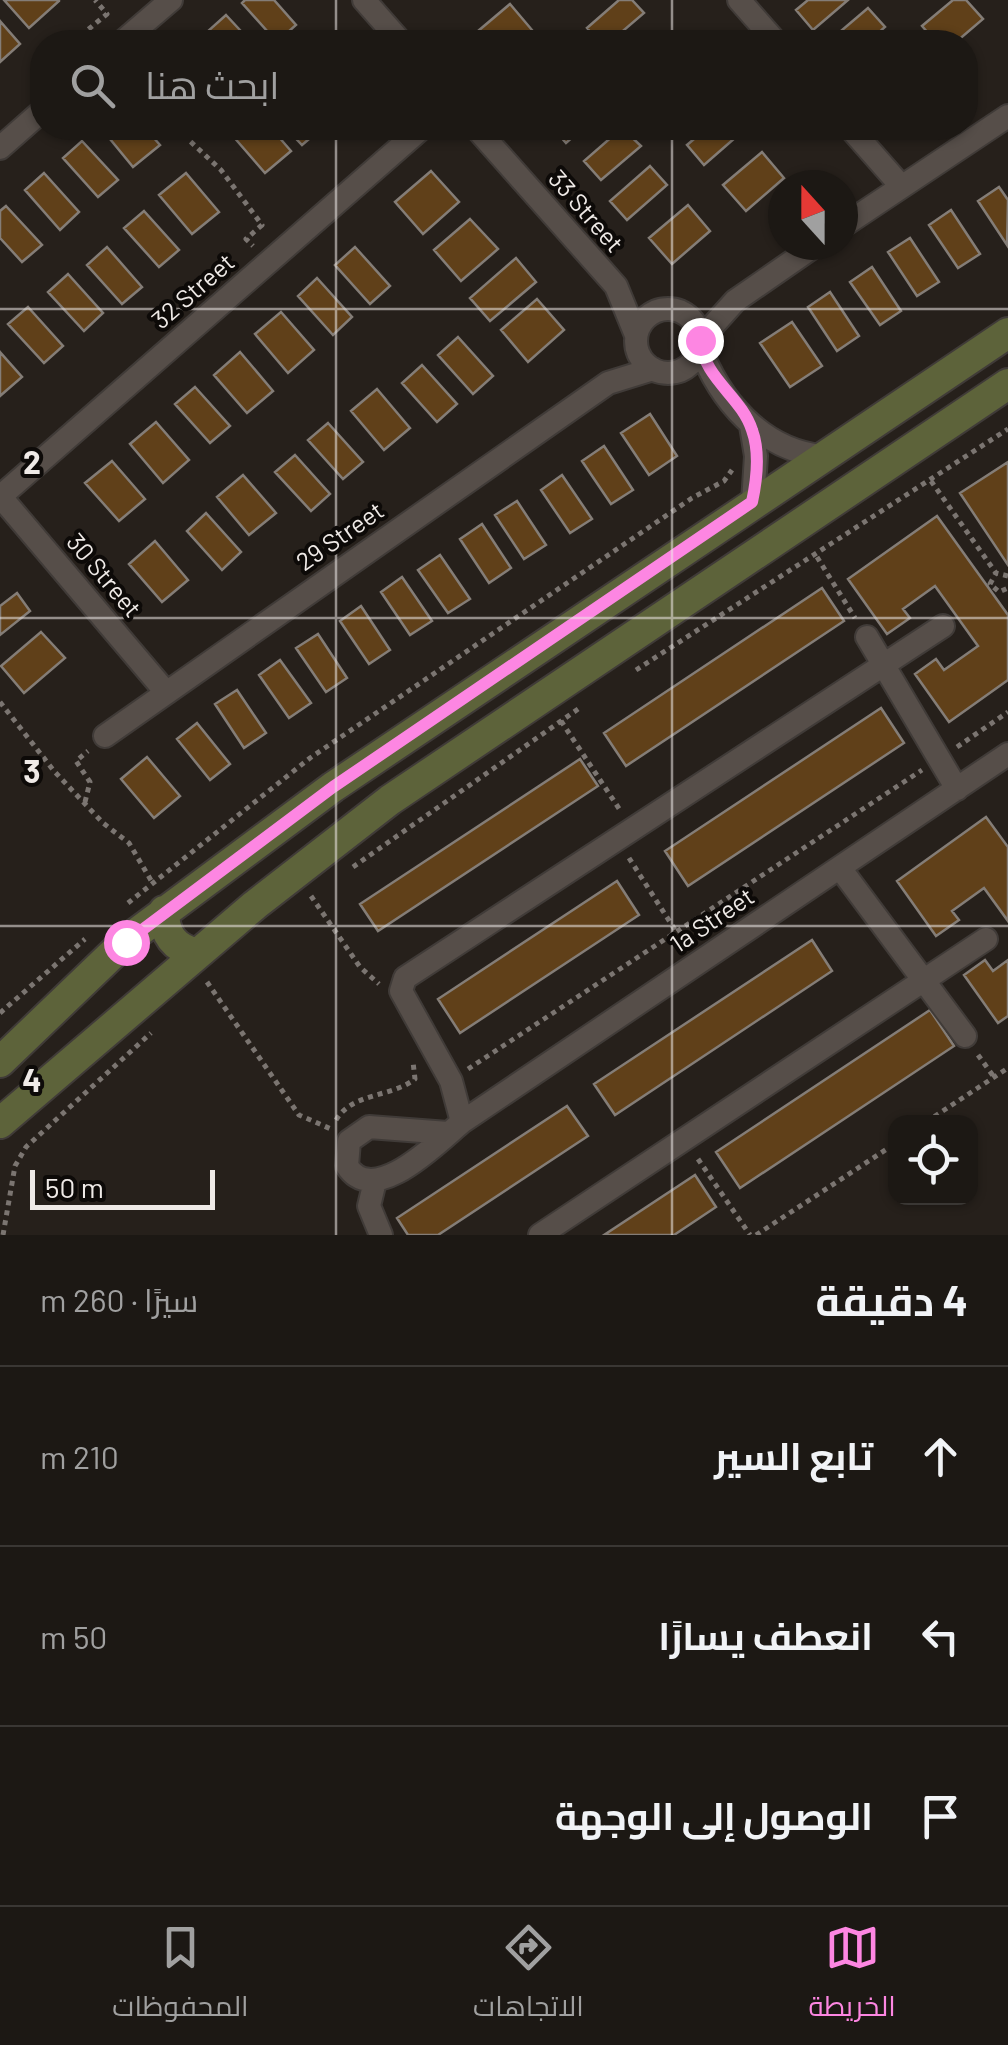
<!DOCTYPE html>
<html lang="ar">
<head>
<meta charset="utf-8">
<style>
	:root { --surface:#1c1814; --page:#25211d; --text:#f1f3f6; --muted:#a0a0a0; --line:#3a3734; --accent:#fd86e2 }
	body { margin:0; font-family:Barlow,Cairo,sans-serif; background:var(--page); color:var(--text); direction:rtl }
	.controls { position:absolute; right:30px; bottom:30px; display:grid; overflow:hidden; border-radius:20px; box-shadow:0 2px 8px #0004 }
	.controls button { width:90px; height:90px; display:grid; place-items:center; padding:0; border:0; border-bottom:2px solid var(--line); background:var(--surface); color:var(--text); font:50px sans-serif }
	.compass { position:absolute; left:768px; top:170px; width:90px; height:90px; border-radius:50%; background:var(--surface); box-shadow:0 2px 8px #0004; rotate:339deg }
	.scale { position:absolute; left:30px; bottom:25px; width:185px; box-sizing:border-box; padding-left:10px; border:5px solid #efeae7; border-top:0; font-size:28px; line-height:35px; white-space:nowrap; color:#efeae7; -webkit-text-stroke:8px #0d0a08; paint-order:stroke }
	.stop { position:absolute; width:30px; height:30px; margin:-22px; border:8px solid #fd86e2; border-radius:50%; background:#fff }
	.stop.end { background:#fd86e2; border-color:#fff; box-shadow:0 2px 10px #0008 }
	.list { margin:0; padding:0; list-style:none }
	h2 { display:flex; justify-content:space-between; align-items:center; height:130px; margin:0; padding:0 40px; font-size:42px }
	h2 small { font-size:32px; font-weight:400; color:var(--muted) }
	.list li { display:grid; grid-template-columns:65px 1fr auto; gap:30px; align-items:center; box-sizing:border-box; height:180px; padding:0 40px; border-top:2px solid var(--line) }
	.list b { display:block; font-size:38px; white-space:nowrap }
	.list em { font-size:32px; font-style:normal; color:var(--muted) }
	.icon { flex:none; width:55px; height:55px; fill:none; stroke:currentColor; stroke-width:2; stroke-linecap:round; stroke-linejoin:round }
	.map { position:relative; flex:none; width:1008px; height:1235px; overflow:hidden; direction:ltr }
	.search { position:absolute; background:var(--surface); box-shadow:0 2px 8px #0004; left:30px; right:30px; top:30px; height:110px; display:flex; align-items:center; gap:25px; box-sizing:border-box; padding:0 35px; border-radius:40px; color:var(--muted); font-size:38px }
	.sheet { height:670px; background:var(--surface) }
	nav { display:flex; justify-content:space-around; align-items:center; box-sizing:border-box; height:140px; border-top:2px solid var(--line); background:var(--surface); font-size:28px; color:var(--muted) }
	nav a { display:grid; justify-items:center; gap:5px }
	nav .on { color:var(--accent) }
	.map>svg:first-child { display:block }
	.building { fill:#604019; stroke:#847d77; stroke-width:2.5 }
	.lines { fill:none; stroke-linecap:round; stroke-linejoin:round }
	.street-casing { stroke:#403b38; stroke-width:26 }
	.secondary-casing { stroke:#403b38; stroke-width:34 }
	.path { stroke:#7b7571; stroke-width:5; stroke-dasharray:5 5; stroke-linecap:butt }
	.street { stroke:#564e49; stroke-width:22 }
	.secondary { stroke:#5d633a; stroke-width:30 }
	.route { stroke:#fd86e2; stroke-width:12 }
	.grid { fill:none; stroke:#efeae7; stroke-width:2.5; stroke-opacity:0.55 }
	.labels { text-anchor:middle; stroke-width:8; stroke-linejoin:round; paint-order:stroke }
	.street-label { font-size:25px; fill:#efeae7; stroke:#0d0a08 }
	.grid-label { font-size:32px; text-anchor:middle; font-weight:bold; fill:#efeae7; stroke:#0d0a08; stroke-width:8; stroke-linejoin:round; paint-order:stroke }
</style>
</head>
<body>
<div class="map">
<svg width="1008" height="1235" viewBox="0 0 1008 1235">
	<rect width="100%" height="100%" fill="#26201b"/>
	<path class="building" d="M 4,0 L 59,0 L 59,1 L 29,28 Z
		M 245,0 L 274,0 L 296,25 L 277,42 L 242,3 Z
		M 619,0 L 632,0 L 644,13 L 610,42 L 599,42 L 587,28 Z
		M 808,0 L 848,0 L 813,30 L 796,10 Z
		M 953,0 L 966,0 L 983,19 L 956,42 L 936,42 L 922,26 Z
		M 510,4 L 532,30 L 518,42 L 475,42 L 471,37 Z
		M 868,8 L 885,27 L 868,42 L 828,42 Z
		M 226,15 L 251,42 L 216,42 L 207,32 Z
		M 0,21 L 20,44 L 0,62 Z
		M 101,128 L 145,128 L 160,145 L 133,167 Z
		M 241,128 L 271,128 L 291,151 L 265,173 L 232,135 Z
		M 286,128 L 322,128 L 302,145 Z
		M 553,128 L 583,128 L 566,143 Z
		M 622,128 L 641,146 L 601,180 L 584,161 Z
		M 707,128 L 744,130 L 704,165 L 687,145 Z
		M 82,141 L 118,180 L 98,197 L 63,158 Z
		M 762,152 L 784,178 L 746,211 L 723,185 Z
		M 650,166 L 667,185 L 627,220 L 610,201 Z
		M 431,171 L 459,202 L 423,234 L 395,202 Z
		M 44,173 L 79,212 L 60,230 L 25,190 Z
		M 186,173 L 219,212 L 192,234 L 159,195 Z
		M 999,187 L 1008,200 L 1007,245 L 978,201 Z
		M 688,205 L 710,231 L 672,264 L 649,238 Z
		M 6,206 L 42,245 L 22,262 L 0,238 L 0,211 Z
		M 951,210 L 980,254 L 958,268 L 929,225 Z
		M 144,211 L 179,250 L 159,267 L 124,228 Z
		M 470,219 L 498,249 L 461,281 L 434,250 Z
		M 910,238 L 939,282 L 917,296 L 888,252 Z
		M 107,247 L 142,287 L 122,304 L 87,265 Z
		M 355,247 L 390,286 L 370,304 L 335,265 Z
		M 516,258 L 536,282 L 490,321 L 470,298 Z
		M 872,267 L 901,311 L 880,325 L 850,282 Z
		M 68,274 L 103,313 L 84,331 L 48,292 Z
		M 317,278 L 352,317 L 333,335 L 298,296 Z
		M 830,292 L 859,336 L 837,351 L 808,307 Z
		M 537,299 L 564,330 L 528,362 L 501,330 Z
		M 28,307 L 63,346 L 44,363 L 8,324 Z
		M 281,312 L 314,350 L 288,373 L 255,334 Z
		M 792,322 L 822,366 L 790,387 L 760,343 Z
		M 458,337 L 493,376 L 473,394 L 438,355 Z
		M 0,352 L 22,377 L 0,396 Z
		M 240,352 L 273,391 L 247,413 L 214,375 Z
		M 422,365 L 457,404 L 437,422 L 402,383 Z
		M 195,387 L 230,426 L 210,443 L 175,404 Z
		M 377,389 L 410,428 L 384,450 L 351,411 Z
		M 650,414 L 677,456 L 649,475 L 621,433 Z
		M 156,422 L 189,460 L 163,483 L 130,444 Z
		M 328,423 L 363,462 L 343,479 L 308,440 Z
		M 604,446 L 633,490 L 611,504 L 582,461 Z
		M 295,455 L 330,494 L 311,511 L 275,472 Z
		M 112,461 L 145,499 L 119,521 L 85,483 Z
		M 1008,462 L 1008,565 L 960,493 Z
		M 243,475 L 276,513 L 249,535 L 217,497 Z
		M 562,475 L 592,519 L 570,533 L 541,490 Z
		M 517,501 L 546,545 L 524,559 L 495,515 Z
		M 206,513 L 241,552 L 222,570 L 187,531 Z
		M 937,516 L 1008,615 L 1008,680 L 949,722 L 915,674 L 936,659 L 944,670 L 978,646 L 935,586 L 903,609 L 910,618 L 887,634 L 848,579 Z
		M 482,524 L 511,568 L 489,583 L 460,539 Z
		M 155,541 L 188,580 L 162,602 L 129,564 Z
		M 440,555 L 470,599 L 448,613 L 418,570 Z
		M 402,577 L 432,621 L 410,635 L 381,592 Z
		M 822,588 L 844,621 L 626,766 L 604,733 Z
		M 17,593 L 30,611 L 0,635 L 0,606 Z
		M 361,606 L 390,650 L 369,664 L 340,621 Z
		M 41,632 L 65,658 L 24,693 L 1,666 Z
		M 318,634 L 347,678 L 326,692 L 296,648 Z
		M 280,660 L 311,703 L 289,718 L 259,675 Z
		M 237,690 L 266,733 L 244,748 L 215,704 Z
		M 881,708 L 904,743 L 688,886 L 665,851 Z
		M 197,723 L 230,764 L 210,780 L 177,739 Z
		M 147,757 L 180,796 L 154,818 L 121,779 Z
		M 580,759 L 598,786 L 378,931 L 360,904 Z
		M 986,817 L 1008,847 L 1008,921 L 984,888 L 952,911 L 959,920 L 936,936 L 897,881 Z
		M 617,881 L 639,915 L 460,1033 L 438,999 Z
		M 812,940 L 832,971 L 615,1115 L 594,1084 Z
		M 985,960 L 993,971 L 1008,960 L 1008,1016 L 998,1023 L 964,975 Z
		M 930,1010 L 954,1046 L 740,1188 L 716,1152 Z
		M 567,1106 L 588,1136 L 438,1235 L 408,1235 L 397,1218 Z
		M 695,1175 L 716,1207 L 674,1235 L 604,1235 Z"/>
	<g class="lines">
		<g class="street-casing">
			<path id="street" d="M 364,0 L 401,42
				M 739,0 L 776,42
				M 122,42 L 171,0
				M 476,128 L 616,286 L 636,335
				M 850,128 L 901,186
				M 0,148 L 42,111
				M 843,226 L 1008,116
				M636 341a32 32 0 1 1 64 0a32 32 0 1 1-64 0Z
				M 700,340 L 735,301 L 816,245
				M 699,345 C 719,400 761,449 821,456
				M 751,426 L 756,456 L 753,502
				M 0,496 L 165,691
				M 1,496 L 422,128
				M 867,637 L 957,789
				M 105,736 L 608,383 L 653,369
				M 840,868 L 965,1036
				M 462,1122 L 451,1081 L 401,991 L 405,978 L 943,626
				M 448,1133 L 369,1127 L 349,1141 L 347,1166 C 374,1209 440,1140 462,1122 L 1008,754
				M 375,1181 L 369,1206 L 381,1235
				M 540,1235 L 986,939"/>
		</g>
		<g class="secondary-casing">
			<path id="secondary" d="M 164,911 C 164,935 174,948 197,954
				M 0,1062 L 126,941 L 333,787 L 1008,333
				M 0,1123 L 255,905 L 390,800 L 1008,384"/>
		</g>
		<path class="path" d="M 73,42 L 107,14 L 95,0
			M 176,128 L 221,170 L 262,225 L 246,239 L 253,246
			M 931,481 L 996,573
			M 817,557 L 855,618
			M 1008,576 L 996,573 L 990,584 L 999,592 L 1008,588
			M 636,670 L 1008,429
			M 0,702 L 54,771 L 103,823 L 129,843 L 152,882
			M 561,721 L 620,810
			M 957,747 L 1008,712
			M 85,802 L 90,782 L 76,761 L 88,751
			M 629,858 L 677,933
			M 353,867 L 581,707
			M 311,896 L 360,967 L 379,984
			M 128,903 L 310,758 L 692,498 L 724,481 L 732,470
			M 207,982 L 299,1115 L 331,1129
			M 0,1013 L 85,939
			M 978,1055 L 994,1077
			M 468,1069 L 922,770
			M 336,1120 C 353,1092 390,1098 415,1079 L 413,1062
			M 926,1122 L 1008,1068
			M 698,1159 L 750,1235
			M 3,1235 L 15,1166 L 26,1147 L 151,1033
			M 756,1235 L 896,1143"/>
		<use href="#street" class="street"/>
		<use href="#secondary" class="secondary"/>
	</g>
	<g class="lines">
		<path class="route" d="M 126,942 L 333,787 L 752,502 C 757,479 760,452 752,430 C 741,396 704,379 700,340"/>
	</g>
	<path class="grid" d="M 336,0 L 336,42M 672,0 L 672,42M 336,128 L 336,1235M 672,128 L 672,1235M 0,309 L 1008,309M 0,618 L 1008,618M 0,926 L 1008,926"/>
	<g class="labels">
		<g class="street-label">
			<text transform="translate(586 211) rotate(49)" y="9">33 Street</text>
			<text transform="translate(193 291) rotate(-41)" y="9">32 Street</text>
			<text transform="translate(340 536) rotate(-35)" y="9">29 Street</text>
			<text transform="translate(104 575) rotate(50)" y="9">30 Street</text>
			<text transform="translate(712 920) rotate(-34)" y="9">1a Street</text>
		</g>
	</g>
	<g class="grid-label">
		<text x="32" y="474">2</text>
		<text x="32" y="783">3</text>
		<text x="32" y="1092">4</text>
	</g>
</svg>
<div class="controls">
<button><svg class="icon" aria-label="locate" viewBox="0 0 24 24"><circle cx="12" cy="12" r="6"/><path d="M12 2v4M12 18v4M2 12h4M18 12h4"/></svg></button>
</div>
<svg class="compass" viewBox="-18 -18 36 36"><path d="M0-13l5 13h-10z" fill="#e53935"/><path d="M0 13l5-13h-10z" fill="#a0a0a0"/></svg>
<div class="scale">50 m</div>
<div class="stop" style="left:126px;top:942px"></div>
<div class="stop end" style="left:700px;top:340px"></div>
<div class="search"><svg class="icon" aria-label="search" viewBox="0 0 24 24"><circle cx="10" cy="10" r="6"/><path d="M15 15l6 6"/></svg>ابحث هنا</div>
</div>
<section class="sheet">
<h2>4 دقيقة<small>سيرًا · 260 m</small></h2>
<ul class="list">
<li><svg class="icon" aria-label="ahead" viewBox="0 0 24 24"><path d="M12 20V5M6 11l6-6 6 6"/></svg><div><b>تابع السير</b></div><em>210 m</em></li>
<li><svg class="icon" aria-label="left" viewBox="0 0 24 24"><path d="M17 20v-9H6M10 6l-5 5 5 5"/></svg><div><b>انعطف يسارًا</b></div><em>50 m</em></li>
<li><svg class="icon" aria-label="arrive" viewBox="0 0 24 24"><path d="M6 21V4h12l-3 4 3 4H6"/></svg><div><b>الوصول إلى الوجهة</b></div></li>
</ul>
</section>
<nav>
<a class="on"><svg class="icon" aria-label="map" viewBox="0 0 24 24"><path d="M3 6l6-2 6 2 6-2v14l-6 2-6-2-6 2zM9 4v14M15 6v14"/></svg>الخريطة</a>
<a><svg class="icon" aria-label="directions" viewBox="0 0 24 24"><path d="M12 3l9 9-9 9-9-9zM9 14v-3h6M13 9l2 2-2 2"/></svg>الاتجاهات</a>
<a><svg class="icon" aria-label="saved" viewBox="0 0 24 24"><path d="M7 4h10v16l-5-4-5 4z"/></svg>المحفوظات</a>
</nav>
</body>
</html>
